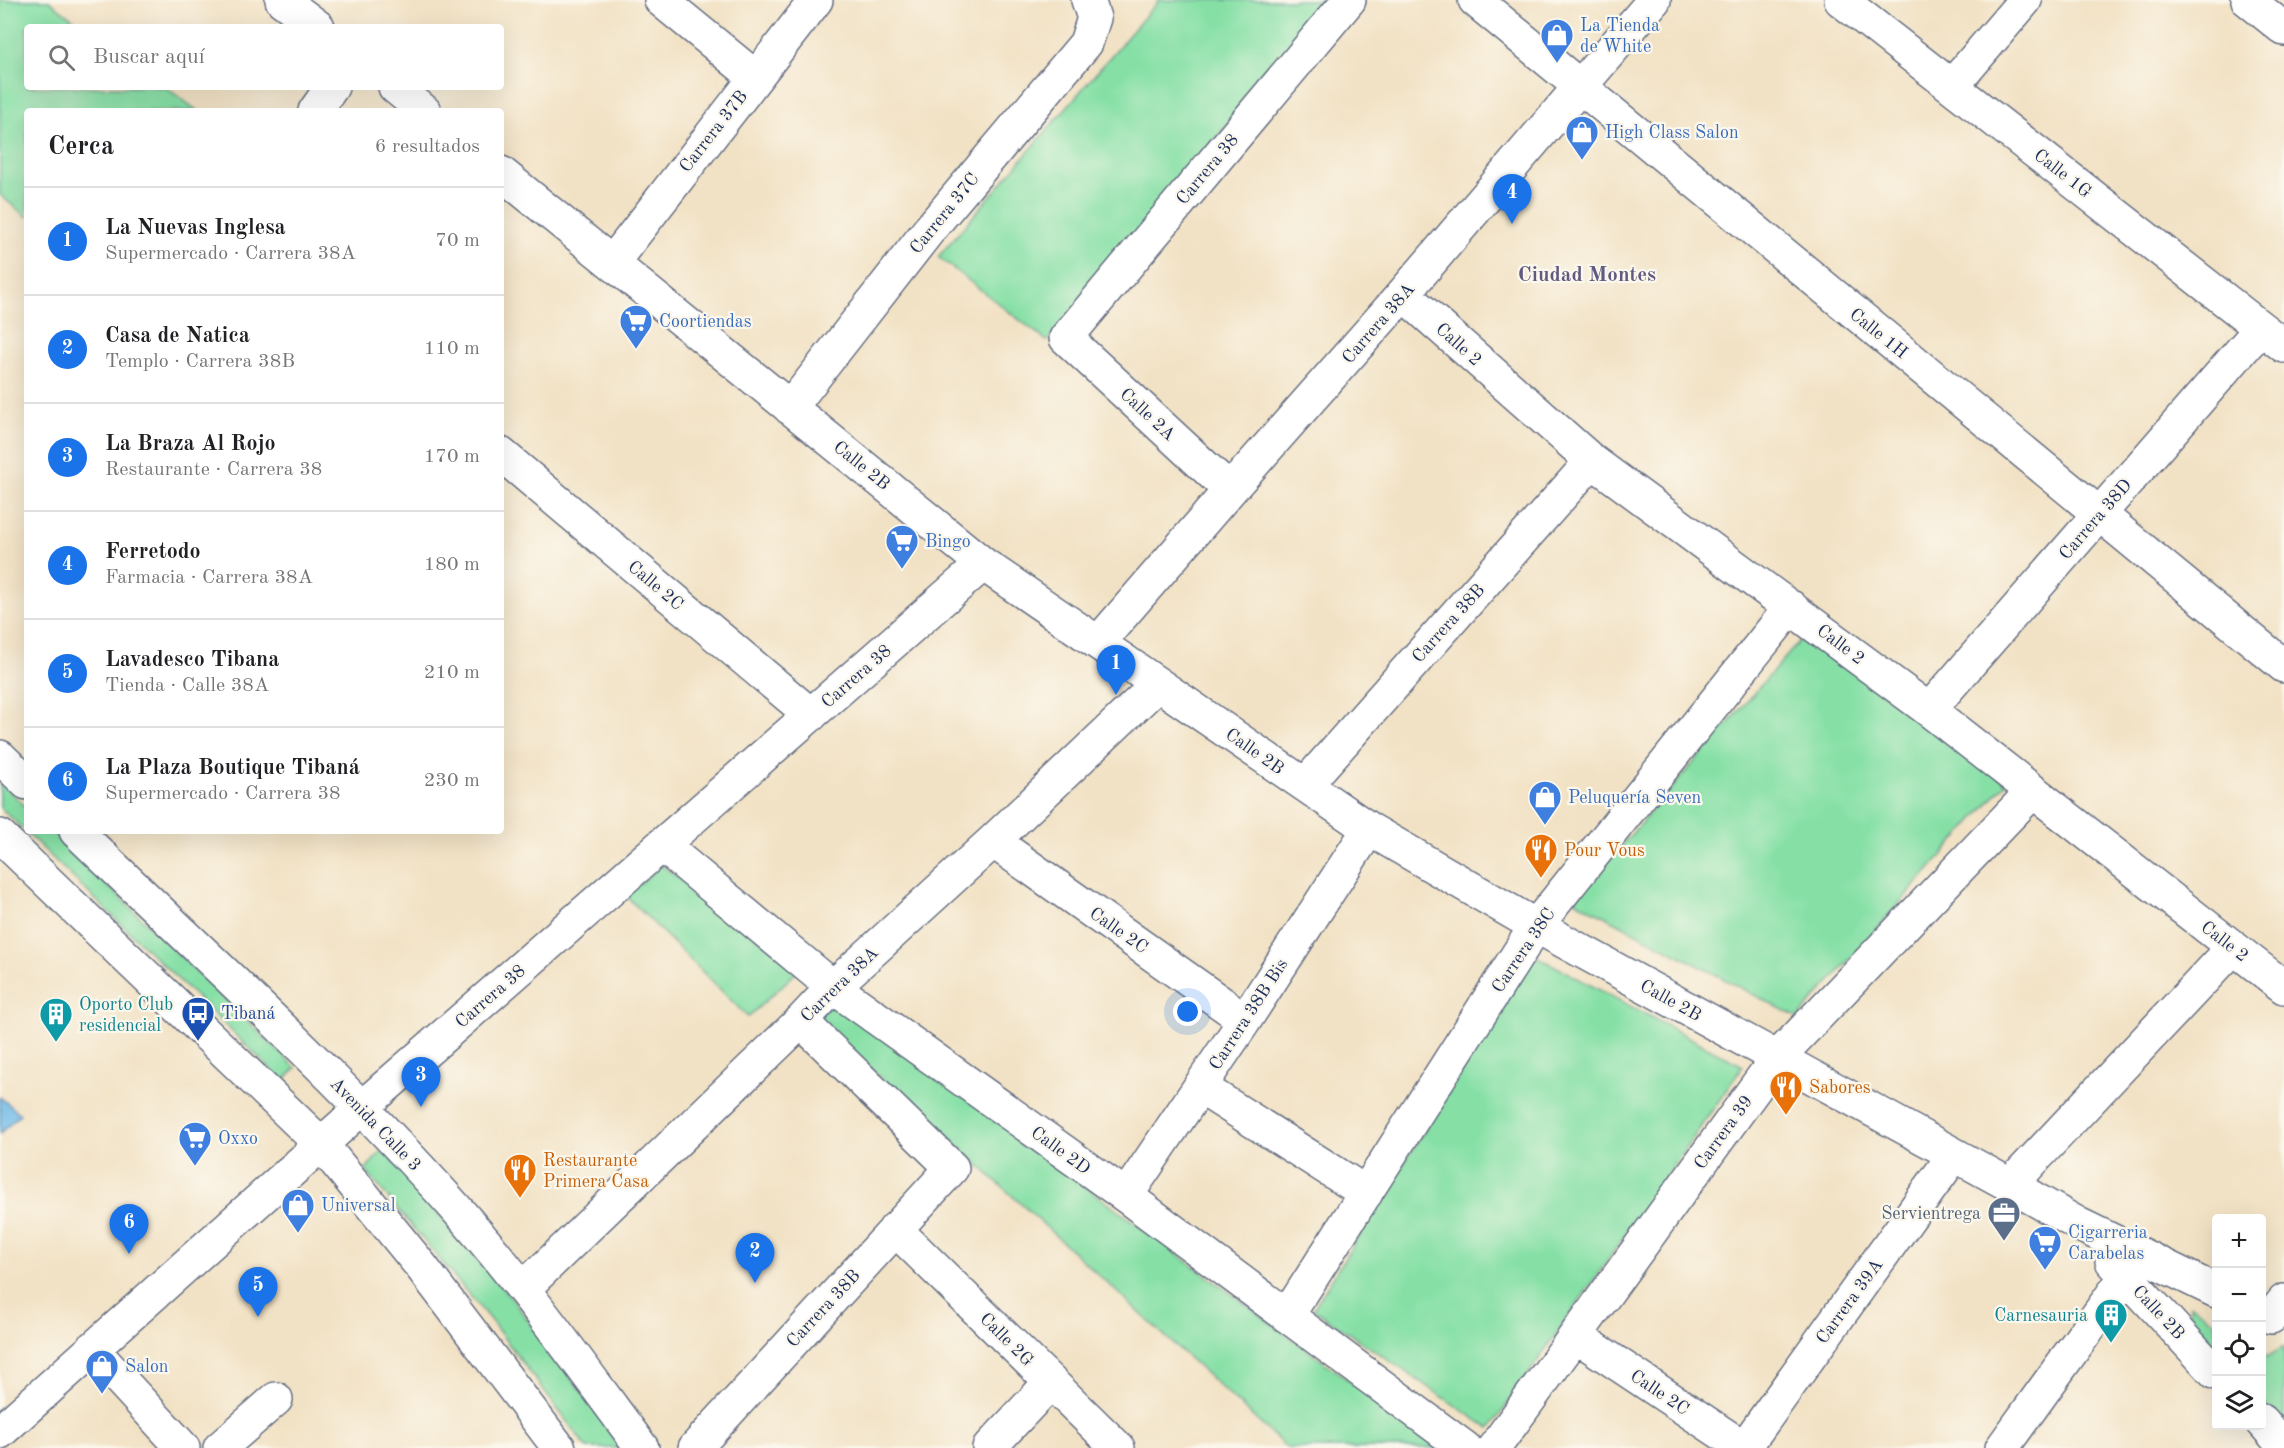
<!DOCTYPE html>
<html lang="es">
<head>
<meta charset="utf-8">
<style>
	:root { --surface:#fff; --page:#f6f6f6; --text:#202124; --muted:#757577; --line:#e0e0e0; --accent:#1a73e8 }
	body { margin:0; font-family:"Old Standard TT",serif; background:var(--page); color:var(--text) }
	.controls { position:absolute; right:18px; bottom:18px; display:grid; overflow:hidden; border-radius:6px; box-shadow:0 6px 24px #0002 }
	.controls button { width:54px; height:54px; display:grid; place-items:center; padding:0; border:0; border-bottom:2px solid var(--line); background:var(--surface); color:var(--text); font:30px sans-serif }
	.you { position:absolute; left:1188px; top:1012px; width:21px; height:21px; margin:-15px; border:4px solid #fff; border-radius:50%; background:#1a73e8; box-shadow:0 0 0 9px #1a73e833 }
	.badge { display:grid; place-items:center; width:39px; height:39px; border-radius:50%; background:var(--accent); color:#fff; font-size:20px; font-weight:700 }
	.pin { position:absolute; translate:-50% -50px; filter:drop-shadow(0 2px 3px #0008) }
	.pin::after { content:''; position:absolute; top:32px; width:21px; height:18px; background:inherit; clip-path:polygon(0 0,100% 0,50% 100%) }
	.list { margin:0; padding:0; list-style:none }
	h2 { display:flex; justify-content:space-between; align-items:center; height:78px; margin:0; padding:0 24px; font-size:26px }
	h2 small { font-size:20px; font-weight:400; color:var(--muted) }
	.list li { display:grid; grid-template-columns:39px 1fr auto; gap:18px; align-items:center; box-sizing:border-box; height:108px; padding:0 24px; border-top:2px solid var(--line) }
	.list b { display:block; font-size:22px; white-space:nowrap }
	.list p { margin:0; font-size:20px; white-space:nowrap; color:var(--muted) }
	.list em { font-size:20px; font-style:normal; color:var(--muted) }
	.icon { flex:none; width:33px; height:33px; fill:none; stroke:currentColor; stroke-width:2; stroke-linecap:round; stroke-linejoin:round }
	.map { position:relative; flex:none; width:2284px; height:1448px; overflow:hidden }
	.search { position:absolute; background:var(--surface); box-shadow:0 6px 24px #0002; left:24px; top:24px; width:480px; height:66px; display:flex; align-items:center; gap:15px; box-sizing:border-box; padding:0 21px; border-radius:6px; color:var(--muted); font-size:22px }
	.panel { position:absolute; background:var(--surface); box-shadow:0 6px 24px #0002; left:24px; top:108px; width:480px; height:726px; border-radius:6px }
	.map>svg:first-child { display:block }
	.green { fill:#86e0a6; stroke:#508882; stroke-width:1.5 }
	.water { fill:#6cbae6; stroke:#4474a2; stroke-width:1.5 }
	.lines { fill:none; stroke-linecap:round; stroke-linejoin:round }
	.minor-casing { stroke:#666e82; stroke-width:36 }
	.major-casing { stroke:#666e82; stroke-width:36 }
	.minor { stroke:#fff; stroke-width:33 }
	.major { stroke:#fff; stroke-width:33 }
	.labels { text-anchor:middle; stroke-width:4.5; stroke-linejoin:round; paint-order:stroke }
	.shop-label { font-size:18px; fill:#366cbe; stroke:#fbf7ec; text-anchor:start }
	.street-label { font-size:18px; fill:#1b2f5e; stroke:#fbf7ec }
	.food-label { font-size:18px; fill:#c56008; stroke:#fbf7ec; text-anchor:start }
	.culture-label { font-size:18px; fill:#0d838f; stroke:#fbf7ec; text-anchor:start }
	.transit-label { font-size:18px; fill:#164399; stroke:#fbf7ec; text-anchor:start }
	.service-label { font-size:18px; fill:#4e5e75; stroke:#fbf7ec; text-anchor:end }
	.quarter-label { font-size:21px; font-weight:bold; fill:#605a80; stroke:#fbf7ec }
</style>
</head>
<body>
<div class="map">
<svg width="2284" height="1448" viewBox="0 0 2284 1448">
	<rect width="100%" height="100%" fill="#fbf7ec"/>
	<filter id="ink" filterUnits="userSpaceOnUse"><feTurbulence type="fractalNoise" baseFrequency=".0167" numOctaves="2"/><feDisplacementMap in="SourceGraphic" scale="12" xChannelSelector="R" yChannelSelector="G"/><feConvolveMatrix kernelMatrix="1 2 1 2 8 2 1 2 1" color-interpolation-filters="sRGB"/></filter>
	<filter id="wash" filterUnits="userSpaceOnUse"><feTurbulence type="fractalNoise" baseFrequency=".008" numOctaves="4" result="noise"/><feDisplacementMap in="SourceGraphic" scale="24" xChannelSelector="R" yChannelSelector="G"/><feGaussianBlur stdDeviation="1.35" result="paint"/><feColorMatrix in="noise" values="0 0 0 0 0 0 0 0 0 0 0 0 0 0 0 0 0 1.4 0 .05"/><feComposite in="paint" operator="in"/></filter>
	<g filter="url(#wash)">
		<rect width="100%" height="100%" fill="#f2e2c5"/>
		<path class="green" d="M 0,0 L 48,0 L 84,27 L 27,27 L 27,87 L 165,87 L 198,111 L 27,111 L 27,217 L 0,195 Z
			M 1159,0 L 1331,0 L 1047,341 L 938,257 Z
			M 1805,635 L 2006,783 L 1798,1018 L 1574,900 Z
			M 0,782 L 27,808 L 27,831 L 51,831 L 296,1068 L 283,1081 L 0,807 Z
			M 661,865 L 800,969 L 748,1017 L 626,896 Z
			M 1534,955 L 1743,1066 L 1490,1429 L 1313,1309 Z
			M 830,999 L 1441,1448 L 1287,1448 L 972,1159 L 815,1019 Z
			M 383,1150 L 512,1299 L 624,1448 L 587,1448 L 492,1322 L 365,1170 Z
			M 2190,1304 L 2216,1323 L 2216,1350 L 2189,1319 Z
			M 2284,1347 L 2284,1426 L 2262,1401 L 2262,1353 L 2267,1357 Z"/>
		<path class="water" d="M 0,1097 L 20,1114 L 0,1134 Z"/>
	</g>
	<g filter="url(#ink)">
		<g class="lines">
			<g class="minor-casing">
				<path id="minor" d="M 282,0 L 318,27
					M 661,0 L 755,77
					M 1475,0 L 2284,666
					M 1841,0 L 2284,346
					M 2248,0 L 2284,29
					M 1952,86 L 2025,0
					M 395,87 L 424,111
					M 315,111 L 332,87
					M 501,173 L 983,564 L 1369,829 L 1536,926 L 2010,1185 L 2078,1224 L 2216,1291
					M 612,263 L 816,0
					M 1403,294 L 1592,461 L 1929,710 L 2284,987
					M 790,408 L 929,230 L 1086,43 L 1094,18 L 1088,0
					M 501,454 L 811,715
					M 1230,490 L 1066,338 L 1349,0
					M 1098,643 L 1230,490 L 1403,294 L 1654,0
					M 1929,710 L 2261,328
					M 1305,785 L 1592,461
					M 993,841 L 1245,1020
					M 662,845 L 833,987 L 1126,1196 L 1465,1448
					M 1200,1087 L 1366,1193
					M 2010,1185 L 2233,948
					M 1126,1196 L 1245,1020 L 1369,829
					M 895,1229 L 1118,1448
					M 2112,1261 L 2216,1373
					M 523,1289 L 801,1021 L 833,987 L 993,841 L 1158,684
					M 2262,1313 L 2271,1317 L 2284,1301
					M 1287,1316 L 1536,926 L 1791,607
					M 1576,1336 L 1744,1448 L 1954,1155
					M 92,1349 L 183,1448
					M 2262,1421 L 2284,1446
					M 0,1432 L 384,1088 L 983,564
					M 220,1448 L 276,1399
					M 695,1448 L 952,1168 L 801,1021
					M 989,1448 L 1051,1382
					M 1494,1448 L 1777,1058 L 2033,791
					M 2002,1448 L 2126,1276"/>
			</g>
			<g class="major-casing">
				<path id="major" d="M 0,757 L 27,783
					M 76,831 C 203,954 335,1073 453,1205 C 521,1281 581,1366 642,1448
					M 0,836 L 322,1145 L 421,1266 L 559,1448"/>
			</g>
			<use href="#minor" class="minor"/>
			<use href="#major" class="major"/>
		</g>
	</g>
	<defs>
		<g id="shop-pin" transform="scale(1.725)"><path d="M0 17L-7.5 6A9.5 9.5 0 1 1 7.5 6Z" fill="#3f7fe0" stroke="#fbf7ec"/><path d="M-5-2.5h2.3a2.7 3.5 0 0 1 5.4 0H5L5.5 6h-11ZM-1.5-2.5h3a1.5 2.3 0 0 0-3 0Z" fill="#fff"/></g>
		<g id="supermarket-pin" transform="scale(1.725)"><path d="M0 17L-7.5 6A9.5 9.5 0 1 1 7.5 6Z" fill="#3f7fe0" stroke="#fbf7ec"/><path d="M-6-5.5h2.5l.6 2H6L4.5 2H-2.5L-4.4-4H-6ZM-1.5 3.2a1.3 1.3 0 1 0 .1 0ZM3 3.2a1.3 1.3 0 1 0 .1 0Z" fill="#fff"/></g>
		<g id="restaurant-pin" transform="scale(1.725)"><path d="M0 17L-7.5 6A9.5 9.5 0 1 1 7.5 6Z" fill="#e8710a" stroke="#fbf7ec"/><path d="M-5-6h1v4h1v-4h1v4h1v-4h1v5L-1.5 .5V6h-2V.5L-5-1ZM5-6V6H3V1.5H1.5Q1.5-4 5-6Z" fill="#fff"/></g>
		<g id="bus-pin" transform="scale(1.725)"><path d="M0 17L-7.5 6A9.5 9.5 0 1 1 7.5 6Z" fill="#1a4fb4" stroke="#fbf7ec"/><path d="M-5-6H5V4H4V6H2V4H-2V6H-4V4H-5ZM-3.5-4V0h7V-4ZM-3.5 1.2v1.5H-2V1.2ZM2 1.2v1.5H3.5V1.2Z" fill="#fff"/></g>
		<g id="building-pin" transform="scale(1.725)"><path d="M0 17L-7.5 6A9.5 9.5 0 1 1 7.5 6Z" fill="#0f9aa8" stroke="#fbf7ec"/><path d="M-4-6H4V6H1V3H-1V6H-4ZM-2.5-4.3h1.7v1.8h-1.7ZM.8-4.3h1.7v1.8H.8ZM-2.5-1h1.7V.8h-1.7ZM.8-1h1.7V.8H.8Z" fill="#fff"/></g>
		<g id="office-pin" transform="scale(1.725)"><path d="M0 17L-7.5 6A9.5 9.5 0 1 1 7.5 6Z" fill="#5c6f8a" stroke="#fbf7ec"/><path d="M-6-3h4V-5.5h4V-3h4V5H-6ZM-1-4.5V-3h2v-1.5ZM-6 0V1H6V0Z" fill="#fff"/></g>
	</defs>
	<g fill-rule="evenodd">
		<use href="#shop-pin" x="1557" y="35"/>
		<use href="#shop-pin" x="1582" y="132"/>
		<use href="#supermarket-pin" x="636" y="321"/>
		<use href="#supermarket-pin" x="902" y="541"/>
		<use href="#shop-pin" x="1545" y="797"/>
		<use href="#restaurant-pin" x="1541" y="850"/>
		<use href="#bus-pin" x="198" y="1013"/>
		<use href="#building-pin" x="56" y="1014"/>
		<use href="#restaurant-pin" x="1786" y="1087"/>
		<use href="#supermarket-pin" x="195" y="1138"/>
		<use href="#restaurant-pin" x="520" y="1170"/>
		<use href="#shop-pin" x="298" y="1205"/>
		<use href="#office-pin" x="2004" y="1213"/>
		<use href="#supermarket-pin" x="2045" y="1242"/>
		<use href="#building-pin" x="2111" y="1315"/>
		<use href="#shop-pin" x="102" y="1366"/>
	</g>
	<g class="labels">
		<g class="shop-label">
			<text x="1580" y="31">La Tienda<tspan x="1580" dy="21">de White</tspan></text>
			<text x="1605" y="138">High Class Salon</text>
			<text x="659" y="327">Coortiendas</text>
			<text x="925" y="547">Bingo</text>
			<text x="1568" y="803">Peluquería Seven</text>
			<text x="218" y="1144">Oxxo</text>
			<text x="321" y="1211">Universal</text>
			<text x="2068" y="1238">Cigarreria<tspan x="2068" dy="21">Carabelas</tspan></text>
			<text x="125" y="1372">Salon</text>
		</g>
		<g class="street-label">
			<text transform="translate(713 131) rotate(-52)" y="6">Carrera 37B</text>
			<text transform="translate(1207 169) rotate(-50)" y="6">Carrera 38</text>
			<text transform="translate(2063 173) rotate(38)" y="6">Calle 1G</text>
			<text transform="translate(944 213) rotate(-51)" y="6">Carrera 37C</text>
			<text transform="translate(1378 323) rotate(-49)" y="6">Carrera 38A</text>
			<text transform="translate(1879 333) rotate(39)" y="6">Calle 1H</text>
			<text transform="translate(1459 344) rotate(42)" y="6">Calle 2</text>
			<text transform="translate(1148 414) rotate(43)" y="6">Calle 2A</text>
			<text transform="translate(862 465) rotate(39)" y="6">Calle 2B</text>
			<text transform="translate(2095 519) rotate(-49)" y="6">Carrera 38D</text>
			<text transform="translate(656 585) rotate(40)" y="6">Calle 2C</text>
			<text transform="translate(1448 623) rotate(-48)" y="6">Carrera 38B</text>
			<text transform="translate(1841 644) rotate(37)" y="6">Calle 2</text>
			<text transform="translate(856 676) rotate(-41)" y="6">Carrera 38</text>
			<text transform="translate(1255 751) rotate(35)" y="6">Calle 2B</text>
			<text transform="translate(1119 930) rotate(35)" y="6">Calle 2C</text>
			<text transform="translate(2225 941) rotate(38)" y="6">Calle 2</text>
			<text transform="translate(1523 950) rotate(-56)" y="6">Carrera 38C</text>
			<text transform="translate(839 984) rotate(-44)" y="6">Carrera 38A</text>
			<text transform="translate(490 996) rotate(-41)" y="6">Carrera 38</text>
			<text transform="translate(1671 1000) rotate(29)" y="6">Calle 2B</text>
			<text transform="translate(1248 1014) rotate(-57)" y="6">Carrera 38B Bis</text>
			<text transform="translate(376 1124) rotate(46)" y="6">Avenida Calle 3</text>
			<text transform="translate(1723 1132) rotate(-54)" y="6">Carrera 39</text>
			<text transform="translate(1061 1150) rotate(36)" y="6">Calle 2D</text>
			<text transform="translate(1849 1301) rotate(-54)" y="6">Carrera 39A</text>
			<text transform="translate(823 1308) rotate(-47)" y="6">Carrera 38B</text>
			<text transform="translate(2159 1312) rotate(47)" y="6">Calle 2B</text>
			<text transform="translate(1007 1339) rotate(45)" y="6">Calle 2G</text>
			<text transform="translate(1660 1392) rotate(34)" y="6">Calle 2C</text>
		</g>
		<g class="food-label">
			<text x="1564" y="856">Pour Vous</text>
			<text x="1809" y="1093">Sabores</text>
			<text x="543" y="1166">Restaurante<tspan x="543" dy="21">Primera Casa</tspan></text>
		</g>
		<g class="culture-label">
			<text x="79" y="1010">Oporto Club<tspan x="79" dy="21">residencial</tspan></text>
			<text x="2088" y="1321" text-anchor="end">Carnesauria</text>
		</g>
		<g class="transit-label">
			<text x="221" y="1019">Tibaná</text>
		</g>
		<g class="service-label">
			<text x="1981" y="1219">Servientrega</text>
		</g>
		<g class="quarter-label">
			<text x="1587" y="281">Ciudad Montes</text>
		</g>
	</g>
</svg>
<div class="controls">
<button>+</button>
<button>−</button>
<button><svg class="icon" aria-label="locate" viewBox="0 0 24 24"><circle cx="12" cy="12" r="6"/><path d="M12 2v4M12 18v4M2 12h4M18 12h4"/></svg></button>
<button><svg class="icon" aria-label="layers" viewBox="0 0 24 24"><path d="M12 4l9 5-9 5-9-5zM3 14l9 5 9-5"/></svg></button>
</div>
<div class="you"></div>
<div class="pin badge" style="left:1116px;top:695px">1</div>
<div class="pin badge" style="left:755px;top:1283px">2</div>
<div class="pin badge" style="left:421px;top:1107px">3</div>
<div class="pin badge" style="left:1512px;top:224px">4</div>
<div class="pin badge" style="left:258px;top:1317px">5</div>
<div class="pin badge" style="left:129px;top:1254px">6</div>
<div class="search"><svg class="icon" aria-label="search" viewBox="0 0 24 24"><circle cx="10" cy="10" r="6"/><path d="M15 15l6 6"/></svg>Buscar aquí</div>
<section class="panel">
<h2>Cerca<small>6 resultados</small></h2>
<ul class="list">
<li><span class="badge">1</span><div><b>La Nuevas Inglesa</b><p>Supermercado · Carrera 38A</p></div><em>70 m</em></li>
<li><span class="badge">2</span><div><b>Casa de Natica</b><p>Templo · Carrera 38B</p></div><em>110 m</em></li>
<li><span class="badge">3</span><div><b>La Braza Al Rojo</b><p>Restaurante · Carrera 38</p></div><em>170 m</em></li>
<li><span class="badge">4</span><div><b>Ferretodo</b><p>Farmacia · Carrera 38A</p></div><em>180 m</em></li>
<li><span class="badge">5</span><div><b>Lavadesco Tibana</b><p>Tienda · Calle 38A</p></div><em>210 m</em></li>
<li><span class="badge">6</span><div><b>La Plaza Boutique Tibaná</b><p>Supermercado · Carrera 38</p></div><em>230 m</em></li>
</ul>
</section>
</div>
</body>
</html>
